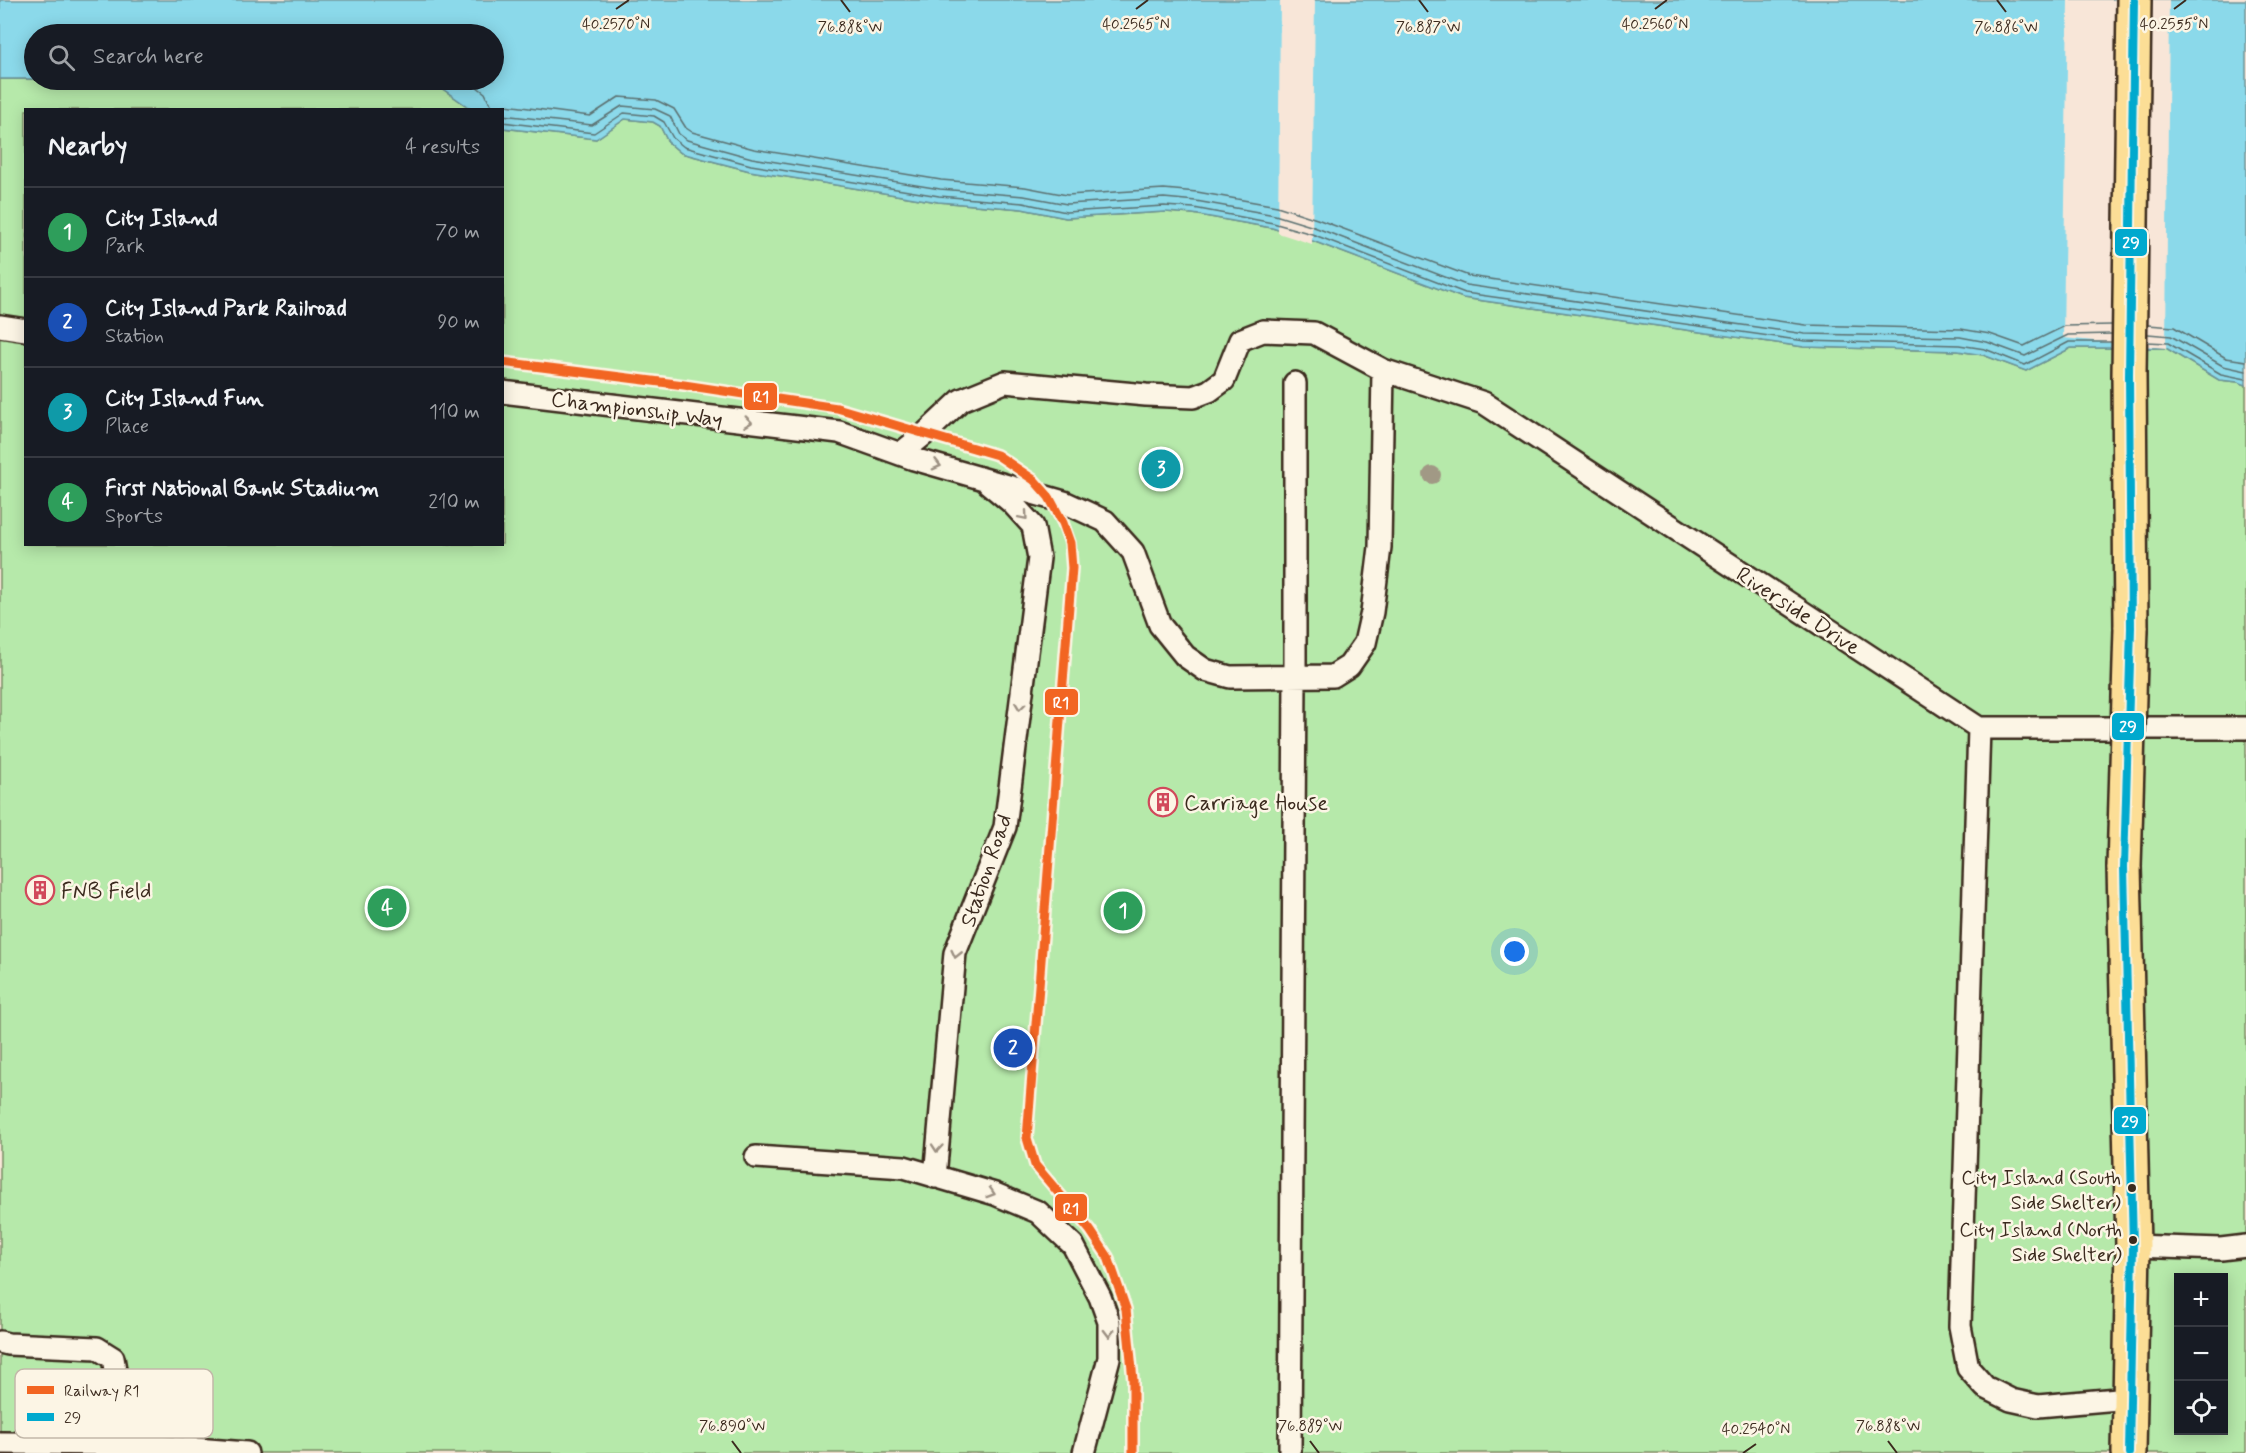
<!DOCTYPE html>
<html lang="en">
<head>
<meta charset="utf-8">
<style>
	:root { --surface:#171b24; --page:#20242c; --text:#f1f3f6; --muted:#9ea1a6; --line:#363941; --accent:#0b8043 }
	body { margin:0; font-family:Mynerve,sans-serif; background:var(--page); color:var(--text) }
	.controls { position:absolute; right:18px; bottom:18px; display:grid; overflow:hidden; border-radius:0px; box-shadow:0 3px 15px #0003 }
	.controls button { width:54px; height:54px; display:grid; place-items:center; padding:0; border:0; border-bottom:2px solid var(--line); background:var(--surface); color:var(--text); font:30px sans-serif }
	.you { position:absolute; left:1515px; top:952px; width:21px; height:21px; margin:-15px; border:4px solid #fff; border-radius:50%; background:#1a73e8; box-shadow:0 0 0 9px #1a73e833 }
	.badge { display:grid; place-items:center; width:39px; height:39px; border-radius:50%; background:var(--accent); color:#fff; font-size:20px; font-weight:700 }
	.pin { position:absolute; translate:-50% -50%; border:3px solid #fff; box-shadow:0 2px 6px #0006 }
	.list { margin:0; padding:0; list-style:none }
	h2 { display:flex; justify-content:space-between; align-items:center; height:78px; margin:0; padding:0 24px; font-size:26px }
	h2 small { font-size:20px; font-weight:400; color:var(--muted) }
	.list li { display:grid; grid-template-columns:39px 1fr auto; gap:18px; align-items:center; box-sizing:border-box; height:90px; padding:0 24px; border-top:2px solid var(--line) }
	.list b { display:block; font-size:22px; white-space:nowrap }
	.list p { margin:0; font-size:20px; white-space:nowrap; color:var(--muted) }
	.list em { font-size:20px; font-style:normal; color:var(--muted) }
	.icon { flex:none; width:33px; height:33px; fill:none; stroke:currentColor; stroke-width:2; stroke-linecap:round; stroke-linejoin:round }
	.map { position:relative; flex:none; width:2246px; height:1453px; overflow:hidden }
	.search { position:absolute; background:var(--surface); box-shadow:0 3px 15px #0003; left:24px; top:24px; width:480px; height:66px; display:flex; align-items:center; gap:15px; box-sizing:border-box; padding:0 21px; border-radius:33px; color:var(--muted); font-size:22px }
	.panel { position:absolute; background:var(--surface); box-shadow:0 3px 15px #0003; left:24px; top:108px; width:480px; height:438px; border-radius:0px }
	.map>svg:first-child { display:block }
	.green { fill:#b6e9aa; stroke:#788a64; stroke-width:1.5; fill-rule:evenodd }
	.water { fill:#8bd9ea; stroke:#6b9398; stroke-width:1.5 }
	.pier { fill:#f8e6d8 }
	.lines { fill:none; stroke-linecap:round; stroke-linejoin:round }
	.shore { stroke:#5b7070; stroke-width:1.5 }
	.lane-casing { stroke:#3b2a1e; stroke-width:26 }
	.primary-casing { stroke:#3b2a1e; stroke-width:38 }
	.lane { stroke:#fcf5e5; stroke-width:21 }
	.primary { stroke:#fcde96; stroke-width:33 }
	.primary-bridge-casing { stroke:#3b2a1e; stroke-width:38; stroke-linecap:butt }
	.primary-bridge { stroke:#fcde96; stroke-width:33 }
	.bus-1-casing { stroke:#fcf5e5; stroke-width:12 }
	.bus-1 { stroke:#00a9ce; stroke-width:8 }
	.rail-1-casing { stroke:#fcf5e5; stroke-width:14 }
	.rail-1 { stroke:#f26522; stroke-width:9 }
	.tree { fill:#a19985 }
	.oneway { stroke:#9c9082 }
	.ticks { fill:none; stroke:#3b2a1e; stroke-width:2 }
	.bus-dot { fill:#3b2a1e; stroke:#fcf5e5; stroke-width:2 }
	.labels { text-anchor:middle; stroke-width:5; stroke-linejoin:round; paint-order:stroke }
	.bus-label { font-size:20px; fill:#3b2a1e; stroke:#fcf5e5; text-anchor:end }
	.street-label { font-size:22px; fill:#3b2a1e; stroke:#fcf5e5 }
	.poi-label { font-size:22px; fill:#3b2a1e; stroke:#fcf5e5; text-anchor:start }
	.key { fill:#fcf5e5; stroke:#c2b8a9; stroke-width:1.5 }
	.key-label { font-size:16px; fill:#3b2a1e }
	.ticks-label { font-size:15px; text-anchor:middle; fill:#3b2a1e; stroke:#fcf5e5; stroke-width:5; stroke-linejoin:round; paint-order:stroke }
	.line-badge { stroke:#fcf5e5; stroke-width:2 }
	.badge-label { font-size:16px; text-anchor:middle; font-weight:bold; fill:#fff }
</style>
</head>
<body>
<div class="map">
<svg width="2246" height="1453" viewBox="0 0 2246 1453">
	<rect width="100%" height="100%" fill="#f8e6d8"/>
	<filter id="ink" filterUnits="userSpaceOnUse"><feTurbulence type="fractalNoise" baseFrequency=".0167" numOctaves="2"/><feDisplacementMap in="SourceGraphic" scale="12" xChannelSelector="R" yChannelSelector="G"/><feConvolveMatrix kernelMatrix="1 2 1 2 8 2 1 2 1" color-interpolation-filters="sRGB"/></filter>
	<g filter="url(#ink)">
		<path class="green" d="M 0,79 L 430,80 L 471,109 L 26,110 L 26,544 L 502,544 L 503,128 L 596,139 L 625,119 L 653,122 L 660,126 L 668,142 L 681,153 L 750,171 L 938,202 L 1022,209 L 1066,218 L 1165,212 L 1193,214 L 1272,228 L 1310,240 L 1463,298 L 1804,347 L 1958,351 L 1983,355 L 2026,371 L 2071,348 L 2166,348 L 2219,380 L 2238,382 L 2246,385 L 2246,1453 L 0,1453 ZM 2178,1278 L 2224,1278 L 2224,1430 L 2178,1430 Z"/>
		<path class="water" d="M 0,0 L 2246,0 L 2246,385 L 2238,382 L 2219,380 L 2166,348 L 2071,348 L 2026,371 L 1983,355 L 1958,351 L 1804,347 L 1463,298 L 1310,240 L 1272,228 L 1193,214 L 1165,212 L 1066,218 L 1022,209 L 938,202 L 750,171 L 681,153 L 668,142 L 660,126 L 653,122 L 625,119 L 596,139 L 503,128 L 502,110 L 471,109 L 430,80 L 494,80 L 494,34 L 34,34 L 34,79 L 0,79 Z"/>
		<path class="pier" d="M 1280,0 L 1315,0 L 1312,244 L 1278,233 Z
			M 2068,0 L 2169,0 L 2166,348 L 2063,338 Z"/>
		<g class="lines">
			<path class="shore" d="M 468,80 L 485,93 L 492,108 L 506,105 L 590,116 L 619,97 L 656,100 L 674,109 L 686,128 L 692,132 L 754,149 L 941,180 L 1025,187 L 1067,195 L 1164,189 L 1197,192 L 1277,206 L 1317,219 L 1469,276 L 1806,325 L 1961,329 L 1990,334 L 2024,346 L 2065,326 L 2112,325
				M 502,115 L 592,125 L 622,106 L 655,109 L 670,116 L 679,134 L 687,140 L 752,158 L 940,189 L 1024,196 L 1067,204 L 1164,198 L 1196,201 L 1275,215 L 1314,227 L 1466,285 L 1805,334 L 1960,337 L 1987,342 L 2025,356 L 2068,335 L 2112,334
				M 502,122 L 594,133 L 624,113 L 654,116 L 664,122 L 673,138 L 684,147 L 751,165 L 939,196 L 1023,203 L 1066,212 L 1164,206 L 1194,208 L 1273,223 L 1312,234 L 1465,293 L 1805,341 L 1959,345 L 1985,349 L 2025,365 L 2069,342 L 2111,342
				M 2148,325 L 2174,327 L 2226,358 L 2246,361
				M 2148,334 L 2171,336 L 2223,366 L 2246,371
				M 2147,342 L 2168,343 L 2221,374 L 2246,379"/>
			<g class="lane-casing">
				<path id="lane" d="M 0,326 L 26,330
					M 502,392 L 839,432 L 914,459 L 1064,502 L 1105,521 L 1133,552 L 1160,625 L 1185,656 L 1205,670 L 1230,677 L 1333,676 L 1349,666 L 1365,643 L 1372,612 L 1380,547 L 1383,370
					M 900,454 L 926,433 L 961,400 L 1005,382 L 1146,395 L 1193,397 L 1209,391 L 1224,380 L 1240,340 L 1263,331 L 1314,333 L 1383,370 L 1484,403 L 1979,728 L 2246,728
					M 1979,728 L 1960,1326 L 1968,1368 L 1985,1387 L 2011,1400 L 2038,1406 L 2129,1398
					M 756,1157 L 904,1167 L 995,1194 L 1038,1212 L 1073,1245 L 1100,1297 L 1109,1322 L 1109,1358 L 1084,1453
					M 935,1177 L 955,953 L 1005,827 L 1039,558 L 1033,526 L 1012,503 L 988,483
					M 2133,1246 L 2221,1249 L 2246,1246
					M 0,1342 L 8,1344 L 97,1348 L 113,1358 L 116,1375 L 105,1444
					M 0,1443 L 131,1444 L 247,1453
					M 1290,1453 L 1295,677 L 1295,383"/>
			</g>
			<g class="primary-casing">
				<path id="primary" d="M 2131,628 L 2129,375 L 2134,0
					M 2124,867 L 2133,1246 L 2129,1453"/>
			</g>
			<use href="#lane" class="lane"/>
			<use href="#primary" class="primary"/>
			<g class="primary-bridge-casing">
				<path id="primary-bridge" d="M 2124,867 L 2131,628"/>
			</g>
			<use href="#primary-bridge" class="primary-bridge"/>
			<g class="bus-1-casing">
				<path id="bus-1" d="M 2129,1453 L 2133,1246 L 2124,867 L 2131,628 L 2129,375 L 2134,0"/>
			</g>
			<use href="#bus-1" class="bus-1"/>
			<g class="rail-1-casing">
				<path id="rail-1" d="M 502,362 L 684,385 L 837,408 L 997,455 L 1034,480 L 1049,497 L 1063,523 L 1070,543 L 1072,568 L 1027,1138 L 1035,1165 L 1090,1230 L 1108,1257 L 1126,1309 L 1133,1380 L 1133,1453"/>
			</g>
			<use href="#rail-1" class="rail-1"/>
		</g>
		<circle class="tree" cx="1432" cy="475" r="9"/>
		<defs><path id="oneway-chevron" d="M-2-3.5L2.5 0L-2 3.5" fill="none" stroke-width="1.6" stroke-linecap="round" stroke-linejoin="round" transform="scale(1.5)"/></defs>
		<g class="oneway">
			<use href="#oneway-chevron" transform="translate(748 422) rotate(7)"/>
			<use href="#oneway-chevron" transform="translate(937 465) rotate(15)"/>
			<use href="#oneway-chevron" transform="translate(1024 516) rotate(49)"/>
			<use href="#oneway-chevron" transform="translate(1020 706) rotate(97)"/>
			<use href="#oneway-chevron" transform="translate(956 954) rotate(103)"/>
			<use href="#oneway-chevron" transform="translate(937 1148) rotate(95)"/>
			<use href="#oneway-chevron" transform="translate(991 1193) rotate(18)"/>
			<use href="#oneway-chevron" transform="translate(1109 1333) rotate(91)"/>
		</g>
	</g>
	<path class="ticks" d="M 841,0 L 850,12M 1419,0 L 1428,12M 1997,0 L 2006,12M 616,9 L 629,0M 1136,9 L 1148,0M 1655,9 L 1667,0M 2174,9 L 2186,0M 732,1441 L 741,1453M 1310,1441 L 1319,1453M 1888,1441 L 1897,1453M 1743,1453 L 1756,1444"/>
	<defs>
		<g id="building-ring" transform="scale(1.5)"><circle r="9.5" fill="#fcf5e5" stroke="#d1495b" stroke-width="1.5"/><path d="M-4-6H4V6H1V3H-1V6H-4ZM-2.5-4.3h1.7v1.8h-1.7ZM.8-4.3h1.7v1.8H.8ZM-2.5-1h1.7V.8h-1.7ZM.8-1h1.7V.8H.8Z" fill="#d1495b"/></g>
	</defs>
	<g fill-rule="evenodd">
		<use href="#building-ring" x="1163" y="802"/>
		<use href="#building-ring" x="40" y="890"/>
	</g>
	<g class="bus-dot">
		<circle cx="2132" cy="1188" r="5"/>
		<circle cx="2133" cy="1240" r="5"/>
	</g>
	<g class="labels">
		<g class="bus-label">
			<text x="2121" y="1184">City Island (South<tspan x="2121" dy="25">Side Shelter)</tspan></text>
			<text x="2122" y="1236">City Island (North<tspan x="2122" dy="25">Side Shelter)</tspan></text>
		</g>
		<g class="street-label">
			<text transform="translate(637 408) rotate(7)" y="8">Championship Way</text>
			<text transform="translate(1799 610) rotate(33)" y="8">Riverside Drive</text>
			<text transform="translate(985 870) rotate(-71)" y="8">Station Road</text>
		</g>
		<g class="poi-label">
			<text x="1184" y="810">Carriage House</text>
			<text x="61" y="898">FNB Field</text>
		</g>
	</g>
	<rect x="15" y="1369" width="198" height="69" rx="9" class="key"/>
	<rect x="27" y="1386" width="27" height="8" fill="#f26522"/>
	<rect x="27" y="1413" width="27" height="8" fill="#00a9ce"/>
	<g class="key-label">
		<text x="64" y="1396">Railway R1</text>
		<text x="64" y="1423">29</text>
	</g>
	<g class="ticks-label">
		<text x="616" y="29">40.2570°N</text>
		<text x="1136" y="29">40.2565°N</text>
		<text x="1655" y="29">40.2560°N</text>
		<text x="2174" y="29">40.2555°N</text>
		<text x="850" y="32">76.888°W</text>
		<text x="1428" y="32">76.887°W</text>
		<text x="2006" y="32">76.886°W</text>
		<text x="732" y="1431">76.890°W</text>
		<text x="1310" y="1431">76.889°W</text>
		<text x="1888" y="1431">76.888°W</text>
		<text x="1756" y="1434">40.2540°N</text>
	</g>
	<g class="line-badge">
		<rect x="2114" y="228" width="34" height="29" rx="6" fill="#00a9ce"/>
		<rect x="743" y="382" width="35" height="29" rx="6" fill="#f26522"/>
		<rect x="1044" y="688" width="35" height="28" rx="6" fill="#f26522"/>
		<rect x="2111" y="712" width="34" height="29" rx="6" fill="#00a9ce"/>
		<rect x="2113" y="1106" width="34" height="29" rx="6" fill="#00a9ce"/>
		<rect x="1054" y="1193" width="34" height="29" rx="6" fill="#f26522"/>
	</g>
	<g class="badge-label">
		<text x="2131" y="248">29</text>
		<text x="761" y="402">R1</text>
		<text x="1061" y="708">R1</text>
		<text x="2128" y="732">29</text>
		<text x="2130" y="1127">29</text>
		<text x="1071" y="1214">R1</text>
	</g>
</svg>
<div class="controls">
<button>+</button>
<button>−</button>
<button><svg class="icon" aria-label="locate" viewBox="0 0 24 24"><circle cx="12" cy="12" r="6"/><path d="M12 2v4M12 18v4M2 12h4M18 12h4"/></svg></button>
</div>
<div class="you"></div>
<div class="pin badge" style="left:1123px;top:911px;background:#2e9e5b">1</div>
<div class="pin badge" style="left:1013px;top:1048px;background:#1a4fb4">2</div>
<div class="pin badge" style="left:1161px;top:469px;background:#0f9aa8">3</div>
<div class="pin badge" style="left:387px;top:908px;background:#2e9e5b">4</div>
<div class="search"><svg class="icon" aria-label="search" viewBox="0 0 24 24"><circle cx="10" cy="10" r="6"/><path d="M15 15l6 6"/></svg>Search here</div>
<section class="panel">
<h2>Nearby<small>4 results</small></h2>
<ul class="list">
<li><span class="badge" style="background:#2e9e5b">1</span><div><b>City Island</b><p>Park</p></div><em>70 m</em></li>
<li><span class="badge" style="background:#1a4fb4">2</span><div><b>City Island Park Railroad</b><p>Station</p></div><em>90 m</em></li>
<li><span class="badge" style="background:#0f9aa8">3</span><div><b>City Island Fun</b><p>Place</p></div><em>110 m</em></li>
<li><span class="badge" style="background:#2e9e5b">4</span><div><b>First National Bank Stadium</b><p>Sports</p></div><em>210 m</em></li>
</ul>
</section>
</div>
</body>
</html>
